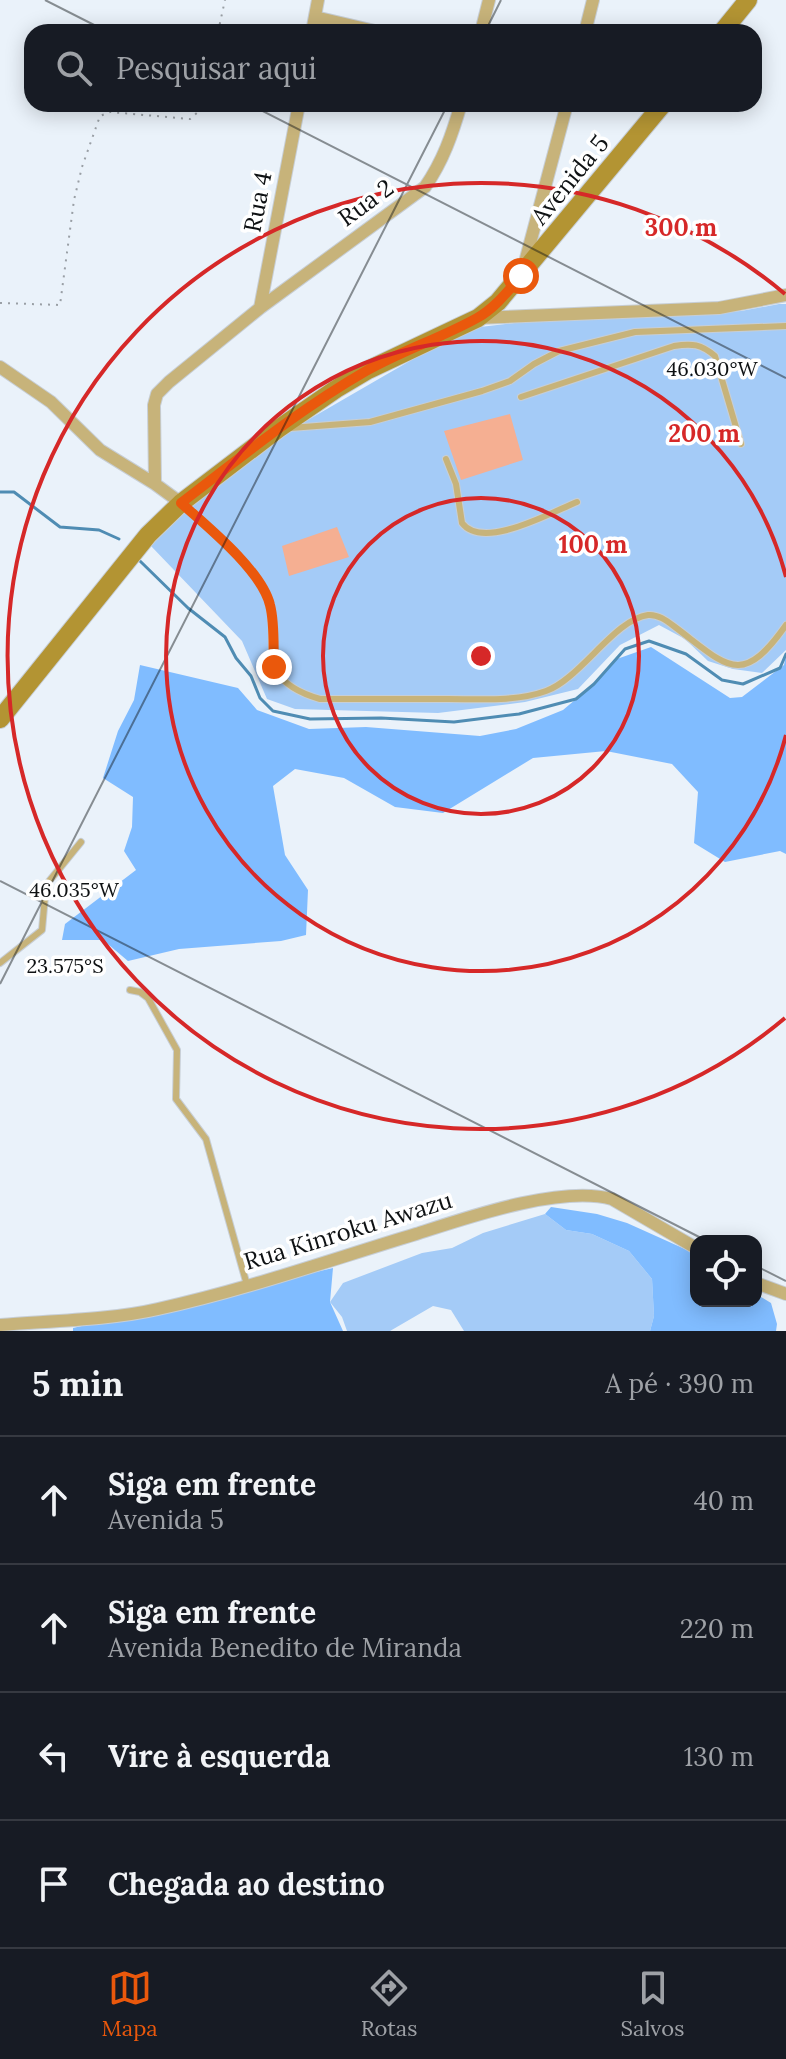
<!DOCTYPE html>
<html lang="pt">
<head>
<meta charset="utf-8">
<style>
	:root { --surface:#171b24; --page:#20242c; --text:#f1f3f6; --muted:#9ea1a6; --line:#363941; --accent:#ea580c }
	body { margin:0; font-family:Lora,serif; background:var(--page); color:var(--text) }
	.controls { position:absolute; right:24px; bottom:24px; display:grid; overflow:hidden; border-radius:16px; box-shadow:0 4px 20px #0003 }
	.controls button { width:72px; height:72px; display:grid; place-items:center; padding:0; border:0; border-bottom:2px solid var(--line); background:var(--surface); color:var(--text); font:40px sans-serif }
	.stop { position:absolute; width:24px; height:24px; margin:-18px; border:6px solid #ea580c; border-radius:50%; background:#fff }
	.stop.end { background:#ea580c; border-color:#fff; box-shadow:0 2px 8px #0008 }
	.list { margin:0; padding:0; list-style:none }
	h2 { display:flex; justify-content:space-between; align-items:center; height:104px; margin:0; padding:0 32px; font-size:34px }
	h2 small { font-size:26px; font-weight:400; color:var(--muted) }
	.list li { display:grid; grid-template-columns:52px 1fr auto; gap:24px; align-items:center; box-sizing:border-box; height:128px; padding:0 32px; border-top:2px solid var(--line) }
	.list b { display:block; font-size:30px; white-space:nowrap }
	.list p { margin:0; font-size:26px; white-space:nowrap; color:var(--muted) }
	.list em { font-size:26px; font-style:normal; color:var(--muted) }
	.icon { flex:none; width:44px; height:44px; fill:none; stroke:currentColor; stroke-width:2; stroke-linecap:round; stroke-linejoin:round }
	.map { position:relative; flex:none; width:786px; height:1331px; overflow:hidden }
	.search { position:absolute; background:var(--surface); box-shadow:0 4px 20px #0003; left:24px; right:24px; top:24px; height:88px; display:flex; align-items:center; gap:20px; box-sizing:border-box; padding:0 28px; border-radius:24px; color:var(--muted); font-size:30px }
	.sheet { height:616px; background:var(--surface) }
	nav { display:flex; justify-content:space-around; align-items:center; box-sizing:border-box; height:112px; border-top:2px solid var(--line); background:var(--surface); font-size:22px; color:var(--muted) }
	nav a { display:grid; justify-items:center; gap:4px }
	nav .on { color:var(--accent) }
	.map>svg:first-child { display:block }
	.green { fill:#a4cbf7 }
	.forest { fill:#80bcff }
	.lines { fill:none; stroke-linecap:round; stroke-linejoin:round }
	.stream { stroke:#4f8cb3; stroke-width:3 }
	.building { fill:#f5af92 }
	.lane-casing { stroke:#c7ced5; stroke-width:8 }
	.street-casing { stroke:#c7ced5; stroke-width:14 }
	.secondary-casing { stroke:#c7ced5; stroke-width:20 }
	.path { stroke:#999fa5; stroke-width:2; stroke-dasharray:2 6; stroke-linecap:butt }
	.lane { stroke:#c7b37a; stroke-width:6 }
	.street { stroke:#c7b37a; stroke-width:12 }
	.secondary { stroke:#b39433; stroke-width:18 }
	.route { stroke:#ea580c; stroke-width:10 }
	.ticks { fill:none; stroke:#0e1113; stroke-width:2; stroke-opacity:0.45 }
	.ring { fill:none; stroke:#d62828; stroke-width:4 }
	.labels { text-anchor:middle; stroke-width:7; stroke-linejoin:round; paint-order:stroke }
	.street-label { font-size:24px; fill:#0e1113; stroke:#fff }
	.ticks-label { font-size:20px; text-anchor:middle; fill:#0e1113; stroke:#fff; stroke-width:7; stroke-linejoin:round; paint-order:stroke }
	.centre { fill:#d62828; stroke:#fff; stroke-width:4 }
	.ring-label { font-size:24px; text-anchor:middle; font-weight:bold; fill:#d62828; stroke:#fff; stroke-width:7; stroke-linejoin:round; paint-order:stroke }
</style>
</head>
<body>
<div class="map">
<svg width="786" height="1331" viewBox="0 0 786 1331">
	<rect width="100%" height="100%" fill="#eaf2fa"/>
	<path class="green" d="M 779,304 L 786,304 L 786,650 L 762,673 L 733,669 L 708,661 L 685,639 L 659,625 L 620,645 L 578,689 L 525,702 L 438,713 L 295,709 L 267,699 L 242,641 L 151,546 L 181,507 L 275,439 L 434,347 L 480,327 L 523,322 L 741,311 Z
		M 545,1214 L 566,1230 L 592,1234 L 629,1251 L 652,1279 L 654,1316 L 650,1331 L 464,1331 L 451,1310 L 433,1306 L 390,1331 L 347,1331 L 342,1317 L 330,1302 L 343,1283 L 422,1253 L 452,1248 L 483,1233 Z"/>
	<path class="forest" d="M 651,647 L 730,698 L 742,697 L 784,665 L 786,655 L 786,854 L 780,851 L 725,862 L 694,843 L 698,792 L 672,764 L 606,751 L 533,758 L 443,813 L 395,807 L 344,778 L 295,769 L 273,786 L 285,855 L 308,890 L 306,935 L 281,941 L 179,949 L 128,961 L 103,940 L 62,940 L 65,924 L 136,870 L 124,851 L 132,827 L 133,797 L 103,778 L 118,731 L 134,700 L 140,665 L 238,688 L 257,710 L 309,729 L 366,727 L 480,736 L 516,729 L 563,710 L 594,684 L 614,660 Z
		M 551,1207 L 597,1214 L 627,1223 L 696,1254 L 696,1301 L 756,1301 L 756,1294 L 771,1303 L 777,1324 L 776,1331 L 650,1331 L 654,1316 L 652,1279 L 629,1251 L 592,1234 L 566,1230 L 545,1214 Z
		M 333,1268 L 330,1302 L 343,1331 L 73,1331 L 73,1328 Z"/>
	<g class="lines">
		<path class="stream" d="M 0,492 L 14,492 L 60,527 L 99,530 L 119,539
			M 140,561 L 188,608 L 225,637 L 236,658 L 251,676 L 260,698 L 273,711 L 310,719 L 381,718 L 454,722 L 519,714 L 576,699 L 594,684 L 625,649 L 649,641 L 686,654 L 722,680 L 743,684 L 780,668 L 786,654"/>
	</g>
	<path class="building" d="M 510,414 L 523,460 L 461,480 L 444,431 Z
		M 337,527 L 349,557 L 289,576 L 282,546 Z"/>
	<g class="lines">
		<g class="lane-casing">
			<path id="lane" d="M 521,397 L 674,346 C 692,343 701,344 715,356 L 741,444
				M 290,428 L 370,422 L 482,391 L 510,381 L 534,364 L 559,351 L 635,332 L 786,326
				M 446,459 L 456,484 L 462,523 C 483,551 552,512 577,502
				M 184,506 C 210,528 239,552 258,580 C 293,630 240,676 320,699 C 363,699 405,699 448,699 C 479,699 516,702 546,691 C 580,679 615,619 648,615 C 658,614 667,621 675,627 C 727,666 741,689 786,625
				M 0,963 L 42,930 L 46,885 L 81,842
				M 130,990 L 140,992 L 148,998 L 177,1050 L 176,1099 L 206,1139 L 247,1285"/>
		</g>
		<g class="street-casing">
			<path id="street" d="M 315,17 L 379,32
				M 312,32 L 318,0
				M 481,32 L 489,0
				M 585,32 L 593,0
				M 524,266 L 567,104
				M 260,308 L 299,104
				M 478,318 L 719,308 L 786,295
				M 0,367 L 51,402 L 100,450 L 155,484
				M 181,503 L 155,484 L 154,405 L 157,394 L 169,382 L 260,308 L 425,187 C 443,161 452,135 461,104
				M 756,1283 L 786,1294
				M 0,1325 C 49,1321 111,1320 158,1309 C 245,1290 330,1260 416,1234 C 466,1218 560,1185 612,1199 L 696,1248"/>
		</g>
		<g class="secondary-casing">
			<path id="secondary" d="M 722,32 L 748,0
				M 0,719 L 148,535 L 181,503 L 278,429 L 336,389 L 368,370 L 478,318 L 498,302 L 663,104"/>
		</g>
		<path class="path" d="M 218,32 L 225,0
			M 0,303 L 60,305 L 74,200 L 82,167 L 100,116 L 110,112 L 190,119 L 199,111 L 201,104"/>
		<use href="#lane" class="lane"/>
		<use href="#street" class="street"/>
		<use href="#secondary" class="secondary"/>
	</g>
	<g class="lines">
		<path class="route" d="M 274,667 C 273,647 275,624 270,605 C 262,571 207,526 181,503 C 241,457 300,409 366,371 C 401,351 441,338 477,318 C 495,308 508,291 521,276"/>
	</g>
	<path class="ticks" d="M 45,0 L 108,32M 485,32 L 501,0M 249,104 L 786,378M 0,881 L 707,1241M 0,984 L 448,104M 756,1266 L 786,1281"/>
	<g class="ring">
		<circle cx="481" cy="656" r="158"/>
		<path d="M786 735A315 315 0 1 1 786 577"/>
		<path d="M785 1018A473 473 0 1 1 785 294"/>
	</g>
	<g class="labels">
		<g class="street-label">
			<text transform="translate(570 180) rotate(-51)" y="8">Avenida 5</text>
			<text transform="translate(258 202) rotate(-79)" y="8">Rua 4</text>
			<text transform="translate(366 203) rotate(-36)" y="8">Rua 2</text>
			<text transform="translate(348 1231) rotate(-17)" y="8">Rua Kinroku Awazu</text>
		</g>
	</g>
	<g class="ticks-label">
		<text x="712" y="376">46.030°W</text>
		<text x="74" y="897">46.035°W</text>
		<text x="65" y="973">23.575°S</text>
	</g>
	<circle cx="481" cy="656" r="12" class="centre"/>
	<g class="ring-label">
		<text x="681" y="236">300 m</text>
		<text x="704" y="442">200 m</text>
		<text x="593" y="553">100 m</text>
	</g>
</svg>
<div class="controls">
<button><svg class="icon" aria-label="locate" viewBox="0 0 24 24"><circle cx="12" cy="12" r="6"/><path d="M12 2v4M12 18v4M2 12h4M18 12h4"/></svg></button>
</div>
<div class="stop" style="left:521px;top:276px"></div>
<div class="stop end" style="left:274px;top:667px"></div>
<div class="search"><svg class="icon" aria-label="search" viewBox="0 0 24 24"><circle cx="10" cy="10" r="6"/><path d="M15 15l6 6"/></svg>Pesquisar aqui</div>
</div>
<section class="sheet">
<h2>5 min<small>A pé · 390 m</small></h2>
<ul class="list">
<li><svg class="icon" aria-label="ahead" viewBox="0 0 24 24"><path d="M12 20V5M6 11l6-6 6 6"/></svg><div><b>Siga em frente</b><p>Avenida 5</p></div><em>40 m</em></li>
<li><svg class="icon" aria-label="ahead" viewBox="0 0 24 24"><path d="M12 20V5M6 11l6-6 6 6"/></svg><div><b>Siga em frente</b><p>Avenida Benedito de Miranda</p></div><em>220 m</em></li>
<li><svg class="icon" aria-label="left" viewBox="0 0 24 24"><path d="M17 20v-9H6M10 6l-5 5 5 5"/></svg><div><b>Vire à esquerda</b></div><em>130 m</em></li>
<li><svg class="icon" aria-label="arrive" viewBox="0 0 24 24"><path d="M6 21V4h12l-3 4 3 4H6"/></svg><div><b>Chegada ao destino</b></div></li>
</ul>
</section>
<nav>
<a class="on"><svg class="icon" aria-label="map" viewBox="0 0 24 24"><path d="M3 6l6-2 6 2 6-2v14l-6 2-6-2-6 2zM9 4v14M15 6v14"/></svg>Mapa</a>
<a><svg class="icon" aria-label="directions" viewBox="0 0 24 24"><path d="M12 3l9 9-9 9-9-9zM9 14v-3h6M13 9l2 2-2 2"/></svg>Rotas</a>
<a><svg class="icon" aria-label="saved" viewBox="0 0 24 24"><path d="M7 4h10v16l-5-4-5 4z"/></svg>Salvos</a>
</nav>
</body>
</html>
